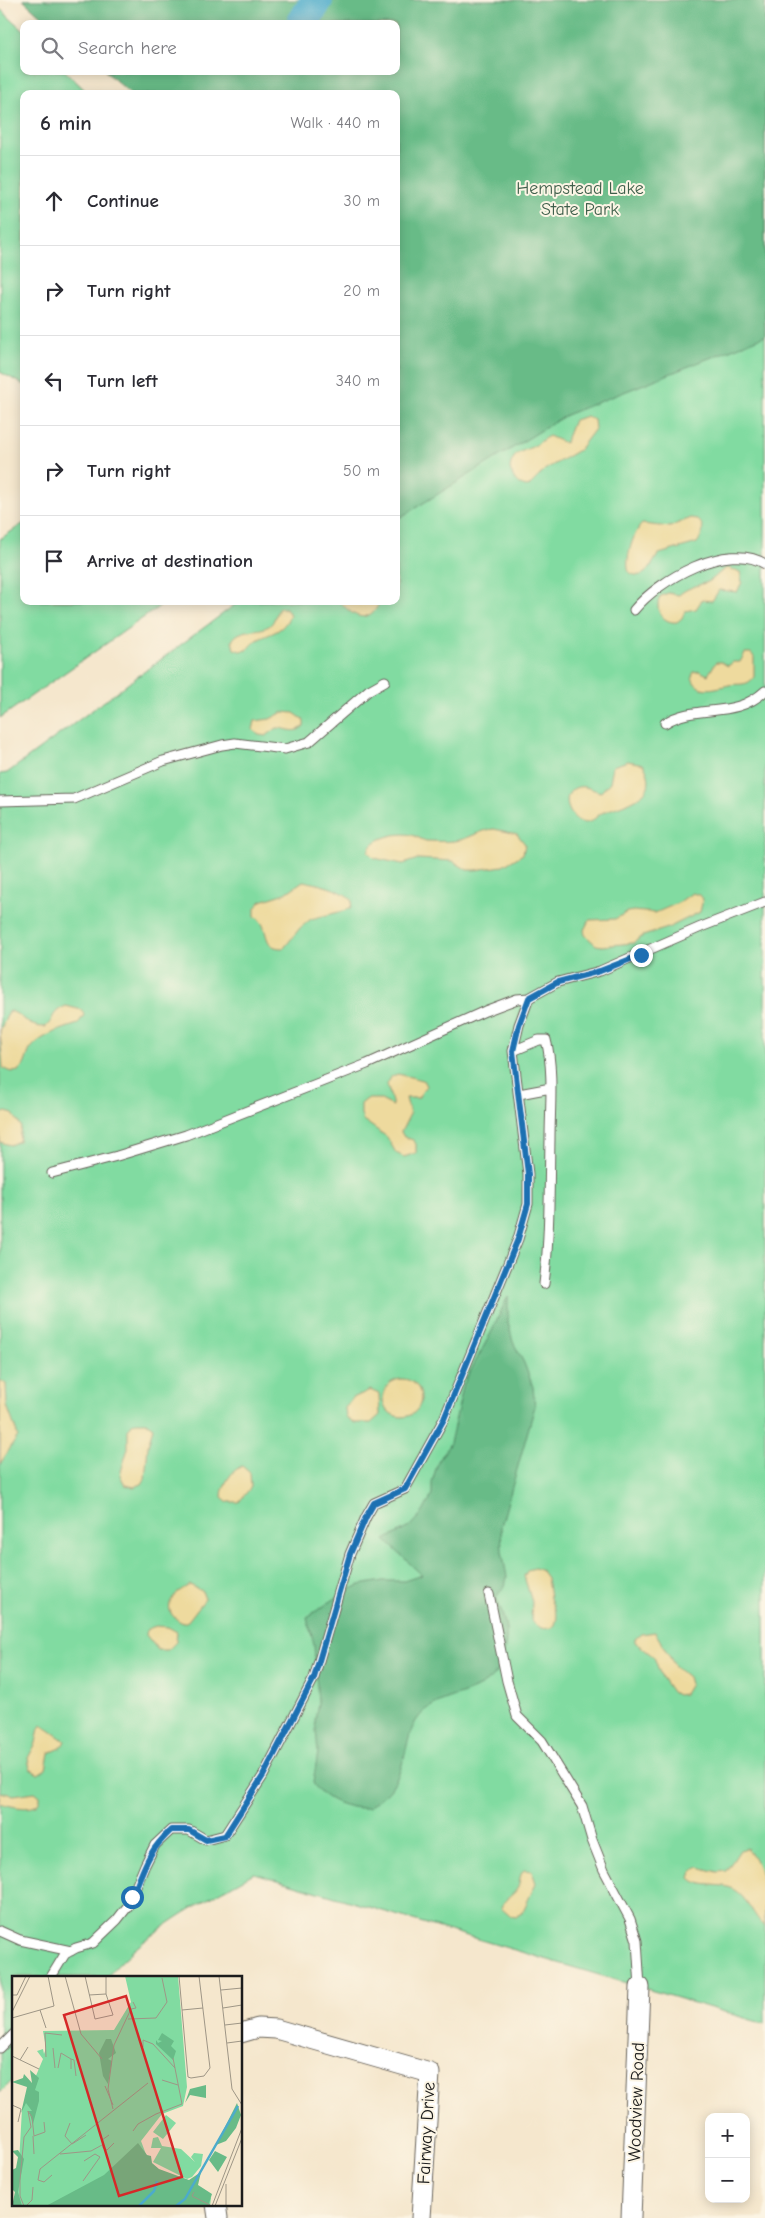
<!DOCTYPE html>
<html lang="en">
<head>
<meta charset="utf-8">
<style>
	:root { --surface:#fff; --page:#f2f2f3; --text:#2b2b33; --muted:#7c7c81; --line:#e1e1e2 }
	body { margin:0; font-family:"Comic Neue",sans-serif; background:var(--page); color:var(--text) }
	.controls { position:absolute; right:15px; bottom:15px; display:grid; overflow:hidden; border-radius:10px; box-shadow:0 2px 12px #0003 }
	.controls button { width:45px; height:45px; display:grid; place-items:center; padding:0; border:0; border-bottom:1px solid var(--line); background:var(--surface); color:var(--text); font:25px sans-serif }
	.stop { position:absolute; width:15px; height:15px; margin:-11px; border:4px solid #1f6fb2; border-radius:50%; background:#fff }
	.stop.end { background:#1f6fb2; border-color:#fff; box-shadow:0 1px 5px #0008 }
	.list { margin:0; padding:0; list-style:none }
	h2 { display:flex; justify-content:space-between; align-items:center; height:65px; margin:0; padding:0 20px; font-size:21px }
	h2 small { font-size:16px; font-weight:400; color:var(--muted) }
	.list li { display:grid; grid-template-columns:32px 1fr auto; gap:15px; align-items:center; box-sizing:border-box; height:90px; padding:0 20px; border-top:1px solid var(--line) }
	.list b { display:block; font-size:19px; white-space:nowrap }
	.list em { font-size:16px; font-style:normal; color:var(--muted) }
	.icon { flex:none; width:28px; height:28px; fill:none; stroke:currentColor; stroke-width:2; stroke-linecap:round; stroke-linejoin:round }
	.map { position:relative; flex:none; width:765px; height:2218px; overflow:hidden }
	.search { position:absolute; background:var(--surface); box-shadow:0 2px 12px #0003; left:20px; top:20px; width:380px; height:55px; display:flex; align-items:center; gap:12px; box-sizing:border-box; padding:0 18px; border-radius:10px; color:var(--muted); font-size:19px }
	.panel { position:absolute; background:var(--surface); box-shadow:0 2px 12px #0003; left:20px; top:90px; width:380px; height:515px; border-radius:10px }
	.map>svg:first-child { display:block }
	.green { fill:#81dba1; stroke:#4e7c5e }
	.forest { fill:#68bb87; stroke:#426c52 }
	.sand { fill:#eeda9e; stroke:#857b5d }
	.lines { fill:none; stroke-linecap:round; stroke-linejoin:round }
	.river { stroke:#4cabcb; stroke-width:32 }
	.service-casing { stroke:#68635a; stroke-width:11 }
	.minor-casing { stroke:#68635a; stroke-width:21 }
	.service { stroke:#fff; stroke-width:9 }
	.minor { stroke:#fff; stroke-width:19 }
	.route { stroke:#1f6fb2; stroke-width:6 }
	.labels { text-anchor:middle; stroke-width:4; stroke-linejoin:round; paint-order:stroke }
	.park-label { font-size:18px; fill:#3f5f4b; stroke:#fcf5e5 }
	.street-label { font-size:18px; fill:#1c1c1c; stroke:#fcf5e5 }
	.inset-river { fill:none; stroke:#4cabcb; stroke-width:2.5 }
	.inset-road { fill:none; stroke:#9e9686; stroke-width:1 }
	.view { fill:#d62828; fill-opacity:0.15; stroke:#d62828; stroke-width:2.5 }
	.inset-edge { fill:none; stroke:#1c1c1c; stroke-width:2.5 }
</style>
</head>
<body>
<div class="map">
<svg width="765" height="2218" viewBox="0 0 765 2218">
	<rect width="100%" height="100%" fill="#fcf5e5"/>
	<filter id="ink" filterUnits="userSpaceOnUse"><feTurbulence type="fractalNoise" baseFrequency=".02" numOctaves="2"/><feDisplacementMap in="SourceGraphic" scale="10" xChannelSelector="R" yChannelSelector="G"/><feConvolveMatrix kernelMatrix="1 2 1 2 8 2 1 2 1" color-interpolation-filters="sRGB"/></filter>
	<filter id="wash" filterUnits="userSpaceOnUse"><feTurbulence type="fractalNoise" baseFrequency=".0096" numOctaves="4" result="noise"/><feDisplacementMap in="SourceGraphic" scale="20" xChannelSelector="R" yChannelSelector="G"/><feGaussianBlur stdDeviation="1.12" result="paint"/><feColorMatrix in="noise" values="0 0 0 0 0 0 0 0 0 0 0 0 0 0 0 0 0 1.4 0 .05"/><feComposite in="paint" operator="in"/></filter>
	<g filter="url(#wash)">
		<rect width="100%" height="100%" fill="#f5e7cd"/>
		<path class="green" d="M 765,0 L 765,2024 L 254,1873 C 202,1902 146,1931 107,1977 L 14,1977 L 14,2079 L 0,2093 L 0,774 L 7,773 L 240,601 L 396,601 L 396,24 Z
			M 0,9 L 24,31 L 24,71 L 65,71 L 89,94 L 24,94 L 24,385 L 0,372 Z
			M 24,523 L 24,601 L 156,601 L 160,606 L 0,718 L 0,539 Z"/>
		<path class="forest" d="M 23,0 L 765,0 L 765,336 L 566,415 L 396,520 L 396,94 L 131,94 L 105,71 L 396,71 L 396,24 L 50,24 Z
			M 508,1296 L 508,1322 L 513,1342 L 524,1363 L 533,1387 L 535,1406 L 501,1526 L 502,1551 L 507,1577 L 505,1586 L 496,1597 C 506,1624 510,1631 502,1659 C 489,1703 438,1687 416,1721 C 405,1739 406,1766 393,1785 C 388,1794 376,1801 368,1808 C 348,1809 324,1801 313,1783 L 318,1752 L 315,1719 L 318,1703 L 314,1645 L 307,1617 L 345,1592 L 360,1585 L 383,1581 L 404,1581 L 422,1575 L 385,1540 L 409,1527 L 423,1512 L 432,1495 L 432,1482 L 438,1462 L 450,1443 L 464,1383 L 492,1331 Z"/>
		<path class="sand" d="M 587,416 L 594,420 L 595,429 L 579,450 L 546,469 L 528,487 C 518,487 512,477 510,468 C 512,454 520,452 532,447 C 538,445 542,439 549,436 L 565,443 L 574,420 Z
			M 690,518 L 697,519 C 706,526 703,535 697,543 L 659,554 C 651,564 645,583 629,572 C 624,561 634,531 642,524 L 670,527 Z
			M 728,568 L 740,572 L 742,582 L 737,592 L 719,590 L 712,601 L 702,600 L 696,609 L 685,611 L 682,618 L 677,622 C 662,624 653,607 661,596 L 668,593 L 679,595 C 686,588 699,585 708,582 C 716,578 720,570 728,568 Z
			M 339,601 L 378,601 L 379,602 C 378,607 376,609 373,612 C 360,624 348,610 339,601 Z
			M 279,608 L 286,608 L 290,615 C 281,639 259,631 247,650 L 240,651 L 234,649 L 232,641 C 239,627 257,633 269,626 C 275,622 275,614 279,608 Z
			M 745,653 L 751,653 L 754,657 L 754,677 C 747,687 739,683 729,685 C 716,688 695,695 692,676 L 694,672 L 699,671 L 708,675 L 716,662 L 721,662 L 728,666 L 733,662 L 740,662 Z
			M 283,712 L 294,713 L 304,720 L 304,726 C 295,735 287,728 277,728 L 266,736 L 259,735 L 253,730 L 255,721 L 270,719 Z
			M 628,761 L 643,764 C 663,797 627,802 604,812 C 596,815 591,826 581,822 C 569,817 560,796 575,788 C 584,784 592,790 601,792 L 610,782 L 613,766 Z
			M 494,829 L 517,834 L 525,844 L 523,854 L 503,866 L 475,870 L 467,870 L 453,861 L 418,859 L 403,864 L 388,861 L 374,858 L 368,852 C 372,837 399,832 412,835 C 417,836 421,840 426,841 C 435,841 445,842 454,841 C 468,840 479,830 494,829 Z
			M 303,881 C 315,883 346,890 352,901 L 351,907 L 347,910 L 311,919 L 300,928 L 284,948 C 259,949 272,927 255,916 L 255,908 L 261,901 L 286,893 Z
			M 692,893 L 700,895 L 703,899 L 700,912 L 668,928 L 643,936 L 633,943 L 602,946 L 596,945 L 585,935 L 584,930 L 589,920 L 615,919 L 627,912 L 634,911 L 655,913 L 678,903 Z
			M 66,1006 L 82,1010 L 84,1015 L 78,1024 C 63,1029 42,1035 32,1047 C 26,1053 27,1067 18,1071 C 12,1073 7,1071 3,1068 L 0,1031 L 9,1011 C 22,1013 24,1027 45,1027 C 55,1021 49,1013 66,1006 Z
			M 398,1074 L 423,1080 L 426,1086 L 418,1098 L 406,1098 L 410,1114 L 401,1132 L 404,1137 L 413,1140 L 416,1144 L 416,1153 L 404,1157 L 396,1153 L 387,1137 L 363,1120 L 361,1114 L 361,1104 L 367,1099 L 379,1099 L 393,1106 L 387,1084 L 392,1076 Z
			M 6,1112 L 13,1114 L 21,1126 L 19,1141 L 10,1145 L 0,1142 L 0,1114 Z
			M383 1398a19 19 0 1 1 38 0a19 19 0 1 1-38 0Z
			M 0,1380 L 6,1384 L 7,1406 L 18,1436 L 0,1464 Z
			M 370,1390 L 379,1394 L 380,1415 L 371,1423 L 355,1423 L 346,1417 L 345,1408 L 351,1399 Z
			M 136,1422 L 146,1422 L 153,1427 L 148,1446 L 145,1479 L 142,1484 L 134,1487 L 125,1485 L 120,1475 L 128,1448 L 128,1430 L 132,1424 Z
			M 242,1466 L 250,1473 L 251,1487 L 239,1502 L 228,1502 L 222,1497 C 222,1485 232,1470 242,1466 Z
			M 535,1568 L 542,1571 L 547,1578 L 550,1598 L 557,1617 L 555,1625 C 547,1632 537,1628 531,1620 L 532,1602 L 524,1576 L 528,1570 Z
			M 190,1585 L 202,1591 L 205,1599 L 188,1621 L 183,1623 C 158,1611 172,1593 190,1585 Z
			M 156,1626 L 168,1627 L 177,1632 L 176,1642 L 168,1650 L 158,1650 L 146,1635 L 147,1629 Z
			M 655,1632 L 675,1666 L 688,1677 L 690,1684 L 684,1694 L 677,1695 L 672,1692 L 661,1676 L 654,1657 L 635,1642 L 635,1639 L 641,1634 Z
			M 42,1725 L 65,1741 L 61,1748 L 49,1753 L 46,1769 L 38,1774 L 30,1769 L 28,1758 L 36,1743 L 39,1728 Z
			M 0,1792 L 14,1795 L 35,1792 L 40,1796 C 42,1815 10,1806 0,1803 Z
			M 747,1848 C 765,1867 765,1900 765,1926 C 754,1919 749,1897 731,1888 C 719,1883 699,1888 690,1878 L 692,1872 L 699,1867 L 717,1872 L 726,1871 L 740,1850 Z
			M 524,1870 L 532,1871 L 536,1883 L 522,1913 L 516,1917 L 510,1916 L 501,1908 C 504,1898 512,1897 517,1889 C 521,1883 518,1876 524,1870 Z"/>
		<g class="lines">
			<path class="river" d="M 302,24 L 317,0"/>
		</g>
	</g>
	<g filter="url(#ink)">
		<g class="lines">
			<g class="service-casing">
				<path id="service" d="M 634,610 C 658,580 728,540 765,564
					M 665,723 C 697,703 734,720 765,691
					M 0,801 L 74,799 L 163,761 L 222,745 L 235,743 L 285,749 L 309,742 L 369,690 L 385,681
					M 513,1051 L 539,1040 L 546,1040 C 554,1069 550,1109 550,1139 C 549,1188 550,1236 544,1284
					M 519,1094 L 551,1088
					M 52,1173 L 117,1156 L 186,1135 L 367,1064 L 485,1011 L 517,999 L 529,998 L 558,982 L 600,971 L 701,927 L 765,902
					M 489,1594 L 507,1681 L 517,1716 L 542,1741 L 582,1806 L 592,1840 L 604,1870 L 630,1919 L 637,1941 L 640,1987
					M 0,1931 L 20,1940 L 71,1951
					M 51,1977 L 65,1954 L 76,1948 L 93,1943 L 117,1920 L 128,1906 L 145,1865 L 155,1845 L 171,1830 L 189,1830 L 206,1840 L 225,1835 L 263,1776 L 314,1678 L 350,1554 L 366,1517 L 374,1503 L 405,1489 L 444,1419 L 518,1239 L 528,1204 L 528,1174 L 513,1051 L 519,1025 L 529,998
					M 0,2048 L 14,2034"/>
			</g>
			<g class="minor-casing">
				<path id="minor" d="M 241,2033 L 258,2028 L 276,2029 L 430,2073 L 421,2218
					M 216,2204 L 218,2218
					M 631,2218 L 640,1987"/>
			</g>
			<use href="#service" class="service"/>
			<use href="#minor" class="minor"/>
		</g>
	</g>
	<g class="lines" filter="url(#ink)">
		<path class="route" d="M 132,1897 C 145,1867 146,1854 171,1830 L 189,1830 L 206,1840 L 225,1836 L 263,1776 L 314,1678 L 350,1554 L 366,1517 L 374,1503 L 405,1489 L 444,1419 L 518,1239 L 528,1204 L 528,1174 L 513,1051 L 519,1025 L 529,998 L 558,982 L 600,971 L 641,955"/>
	</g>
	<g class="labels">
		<g class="park-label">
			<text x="580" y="194">Hempstead Lake<tspan x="580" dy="21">State Park</tspan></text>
		</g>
		<g class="street-label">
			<text transform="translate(636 2102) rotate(-88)" y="6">Woodview Road</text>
			<text transform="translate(426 2133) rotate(-87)" y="6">Fairway Drive</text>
		</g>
	</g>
	<g transform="translate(12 1976)">
		<rect width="230" height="230" fill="#f5e7cd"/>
		<path d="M 113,0 L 166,0 L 175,111 L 171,130 L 150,138 L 129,165 L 138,189 L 199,222 L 198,230 L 10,230 L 5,223 L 10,133 L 31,83 L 25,75 L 31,73 L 32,78 L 34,72 L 31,55 L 102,54 L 119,26 ZM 154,139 L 164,147 L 151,163 L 141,156 ZM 146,161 L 150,170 L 169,173 L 183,186 L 179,181 L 182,177 L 191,178 L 189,190 L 180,201 L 175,203 L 141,186 L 149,172 L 139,172 L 141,162 Z" fill="#81dba1"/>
		<path d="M 150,57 L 162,65 L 159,70 L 164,75 L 161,84 L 144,68 L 144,64 L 146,67 L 150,65 L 146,64 ZM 94,63 L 99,63 L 104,77 L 96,83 L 100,85 L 96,108 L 91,100 L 87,77 ZM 18,94 L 27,102 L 23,114 L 27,116 L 27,125 L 21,148 L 17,135 L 20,135 L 14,127 L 9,137 L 15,111 L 0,106 L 11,102 L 12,98 L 20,107 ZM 194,109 L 194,122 L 178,119 L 173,127 L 178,113 ZM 225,127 L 229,139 L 224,152 L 214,165 L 204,169 ZM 126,167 L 135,179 L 139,180 L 140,187 L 147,193 L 177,204 L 189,196 L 186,209 L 200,218 L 196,230 L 34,230 L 92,199 ZM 6,174 L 12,183 L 6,216 L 10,230 L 0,230 L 3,216 L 0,213 L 0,194 L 4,192 L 6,181 L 0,175 ZM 203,175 L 215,181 L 206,196 L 197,184 Z" fill="#68bb87"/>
		<path class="inset-river" d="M 127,230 L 142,215 L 145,205M 164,230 L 173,223 L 226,130"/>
		<path class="inset-road" d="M 53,0 L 69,58 L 90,83M 73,0 L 83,43 L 101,39 L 94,18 L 94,0M 167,0 L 176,101 L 179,102 L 192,100 L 198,92 L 187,0M 207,0 L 220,113 L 230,129M 209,14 L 230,12M 0,19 L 5,19 L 14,0M 77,19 L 94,18M 211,32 L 230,29M 28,34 L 34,52M 170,34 L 191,32M 0,36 L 18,0M 0,42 L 42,30 L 36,0M 116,43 L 144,42 L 155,26 L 150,2M 213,49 L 230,47M 215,67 L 230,65M 131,71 L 131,64 L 141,68 L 163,92M 41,72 L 43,92M 0,80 L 27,93M 34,81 L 33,57 L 50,59M 59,83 L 62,84 L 64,100M 8,84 L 16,71M 46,92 L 49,77 L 59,83 L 59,93M 150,104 L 166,109M 93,110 L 101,129M 0,129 L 9,133 L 6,146M 101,133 L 96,113 L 102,69 L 119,33 L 124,32 L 121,26M 58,147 L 53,160 L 60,168 L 74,159M 121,155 L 126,148 L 144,138 L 170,128 L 161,82M 97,159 L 90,164 L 91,172 L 95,174 L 102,167M 21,160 L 22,178M 48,178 L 79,175 L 90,169M 40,199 L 32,206 L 26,204 L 28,193 L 136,107M 71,205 L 88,181 L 83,178 L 72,185M 182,216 L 180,220 L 198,229M 12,230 L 8,220 L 8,204 L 12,161 L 19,151 L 16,135 L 20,141 L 22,160 L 33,156 L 32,146M 14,230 L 20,224 L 21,211M 200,230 L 230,152M 203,230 L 230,162M 214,230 L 214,208"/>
		<path class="view" d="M 114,20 L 170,201 L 107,220 L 52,39 Z"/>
		<rect width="230" height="230" class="inset-edge"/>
	</g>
</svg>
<div class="controls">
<button>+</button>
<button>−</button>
</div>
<div class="stop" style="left:132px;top:1897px"></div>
<div class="stop end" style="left:641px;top:955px"></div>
<div class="search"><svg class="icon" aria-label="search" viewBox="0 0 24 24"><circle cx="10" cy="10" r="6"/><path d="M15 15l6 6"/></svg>Search here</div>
<section class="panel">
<h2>6 min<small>Walk · 440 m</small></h2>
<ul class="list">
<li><svg class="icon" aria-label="ahead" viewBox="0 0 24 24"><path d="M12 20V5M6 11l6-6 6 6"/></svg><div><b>Continue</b></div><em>30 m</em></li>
<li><svg class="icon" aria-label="right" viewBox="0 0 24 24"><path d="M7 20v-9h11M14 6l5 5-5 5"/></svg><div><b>Turn right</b></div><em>20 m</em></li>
<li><svg class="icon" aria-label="left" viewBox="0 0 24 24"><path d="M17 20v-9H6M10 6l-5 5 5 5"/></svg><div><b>Turn left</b></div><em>340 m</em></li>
<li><svg class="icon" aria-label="right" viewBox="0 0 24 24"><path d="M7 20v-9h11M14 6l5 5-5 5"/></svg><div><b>Turn right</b></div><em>50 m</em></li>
<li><svg class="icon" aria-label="arrive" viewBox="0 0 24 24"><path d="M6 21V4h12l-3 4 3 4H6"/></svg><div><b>Arrive at destination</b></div></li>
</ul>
</section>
</div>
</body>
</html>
